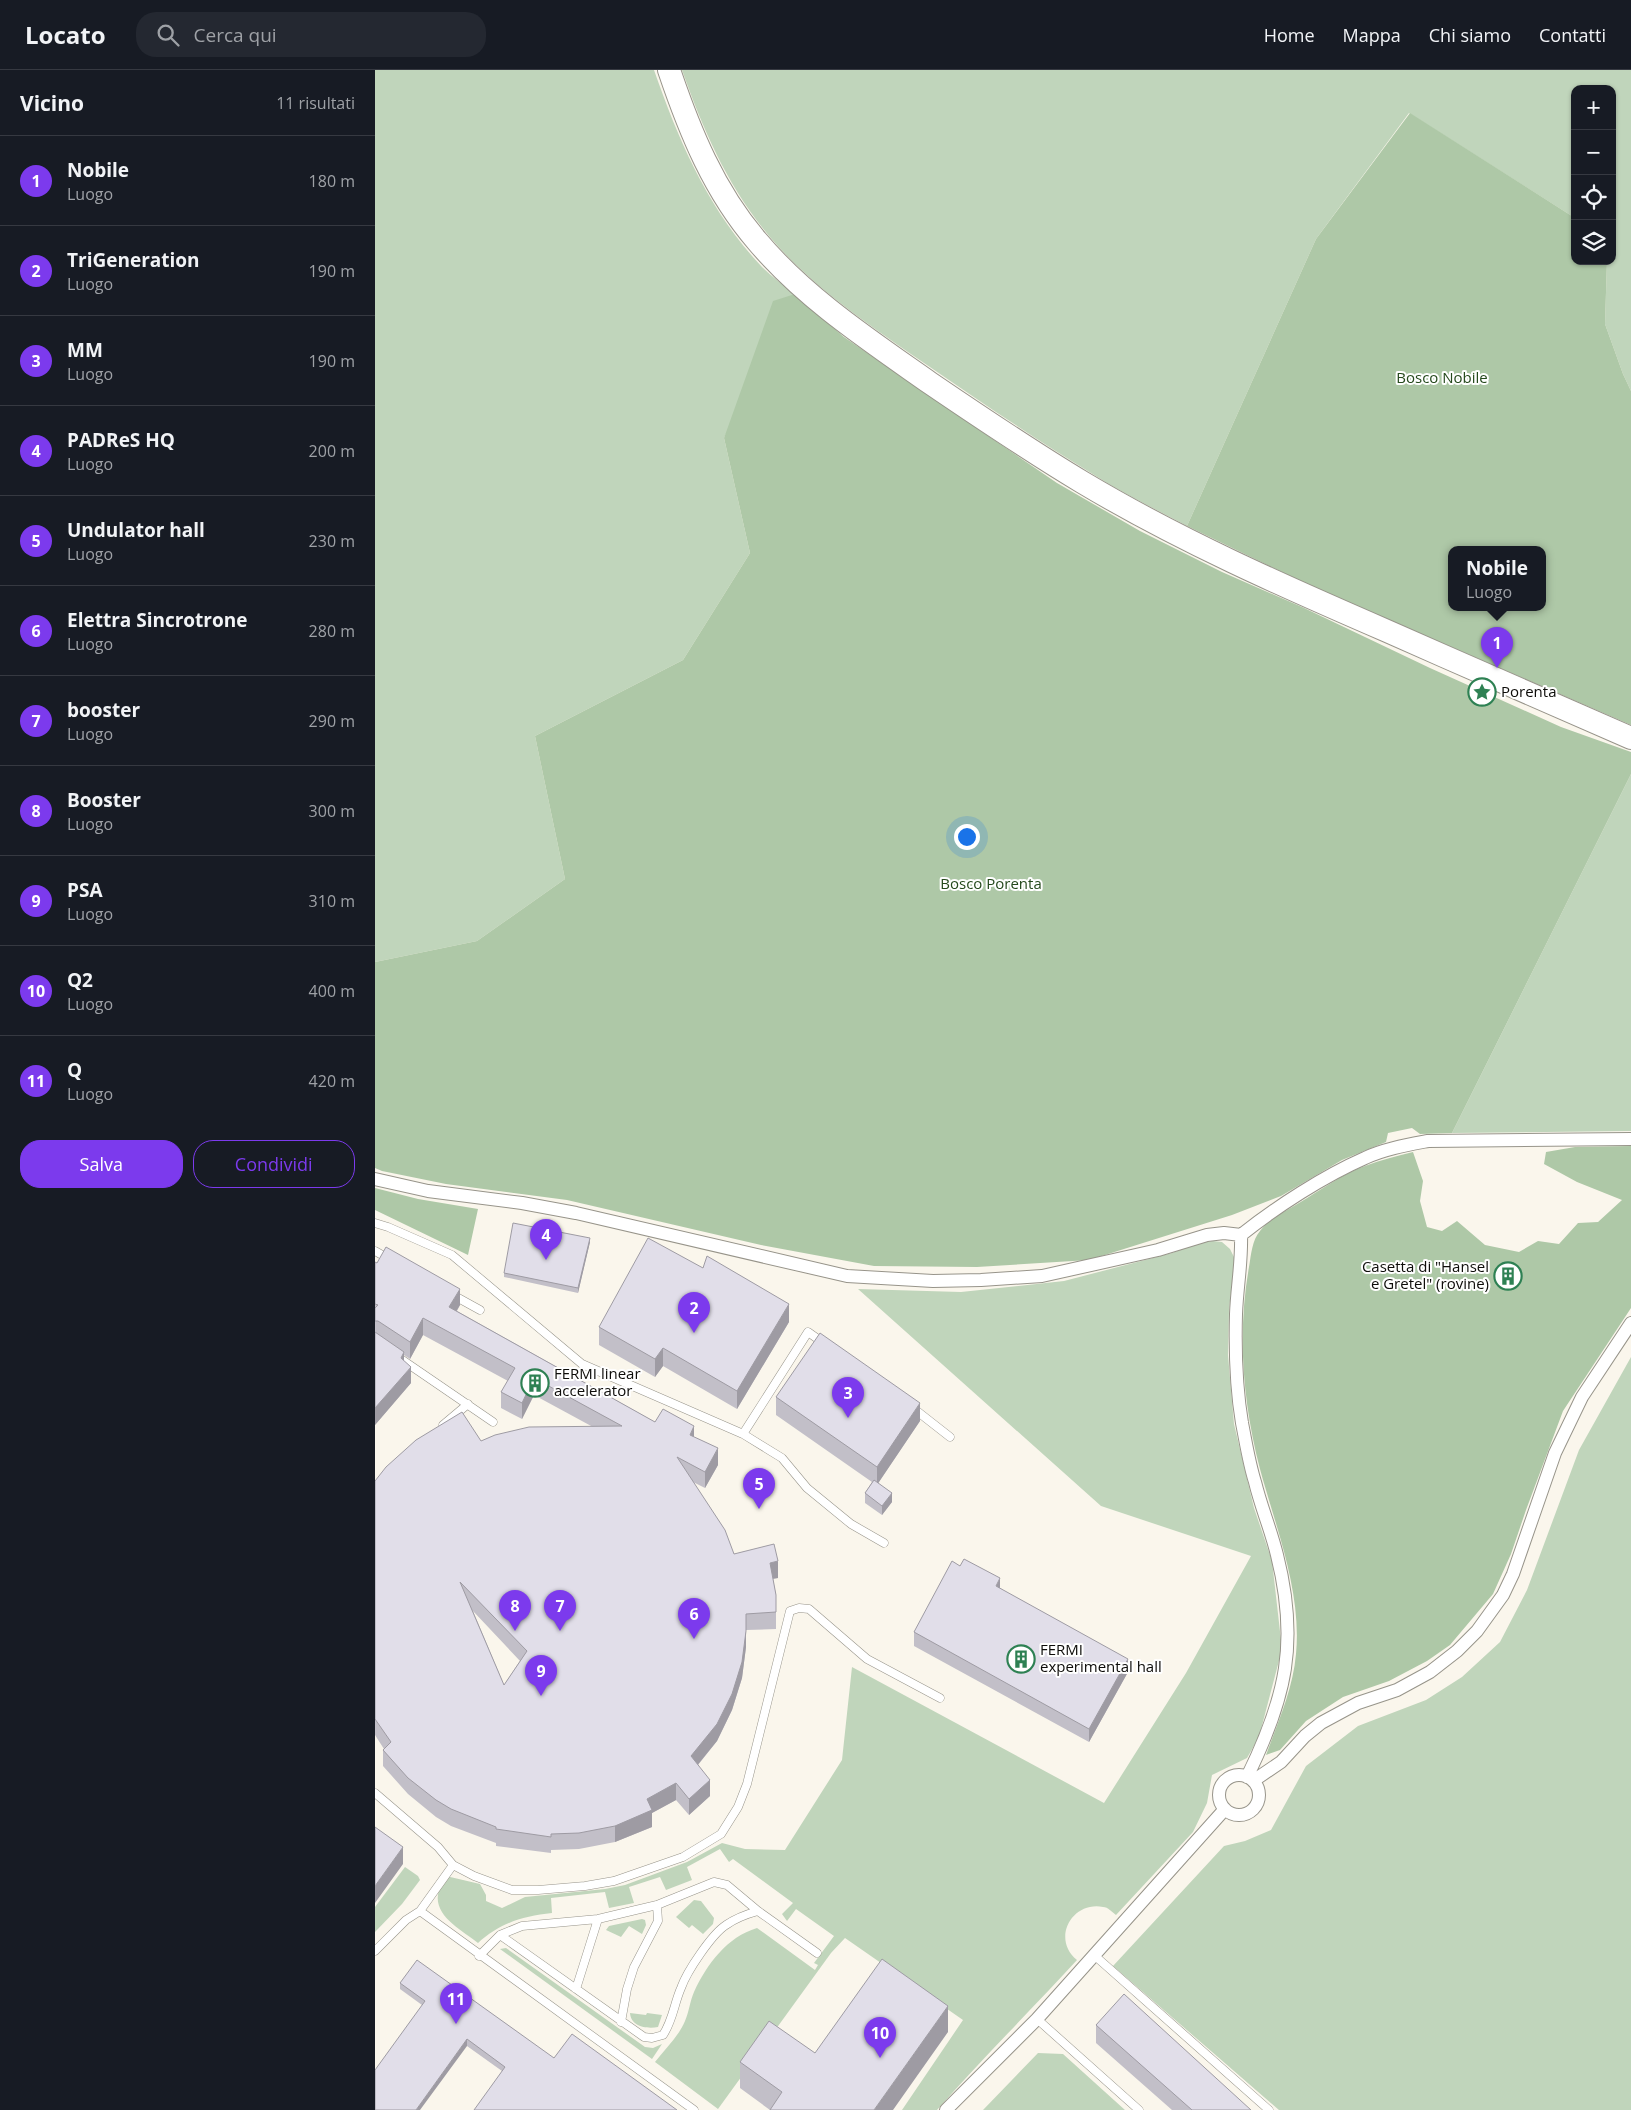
<!DOCTYPE html>
<html lang="it">
<head>
<meta charset="utf-8">
<style>
	:root { --surface:#171b24; --page:#242831; --text:#f1f3f6; --muted:#9ea1a6; --line:#363941; --accent:#7c3aed }
	body { margin:0; font-family:"Open Sans",sans-serif; background:var(--page); color:var(--text) }
	.controls { position:absolute; right:15px; top:15px; display:grid; overflow:hidden; border-radius:10px; box-shadow:0 1px 4px #0004 }
	.controls button { width:45px; height:45px; display:grid; place-items:center; padding:0; border:0; border-bottom:1px solid var(--line); background:var(--surface); color:var(--text); font:25px sans-serif }
	.you { position:absolute; left:591px; top:766px; width:18px; height:18px; margin:-12px; border:4px solid #fff; border-radius:50%; background:#1a73e8; box-shadow:0 0 0 8px #1a73e833 }
	.badge { display:grid; place-items:center; width:32px; height:32px; border-radius:50%; background:var(--accent); color:#fff; font-size:16px; font-weight:700 }
	.pin { position:absolute; translate:-50% -41px; filter:drop-shadow(0 1px 2px #0008) }
	.pin::after { content:''; position:absolute; top:26px; width:18px; height:15px; background:inherit; clip-path:polygon(0 0,100% 0,50% 100%) }
	.popup { position:absolute; left:1073px; top:476px; width:98px; height:65px; box-sizing:border-box; display:grid; place-content:center; border-radius:10px; background:var(--surface); filter:drop-shadow(0 1px 4px #0005); font-size:16px; white-space:nowrap; color:var(--muted) }
	.popup b { font-size:19px; color:var(--text) }
	.popup::after { content:''; position:absolute; left:50%; top:100%; margin-left:-10px; border:10px solid transparent; border-top-color:var(--surface) }
	.list { margin:0; padding:0; list-style:none }
	h2 { display:flex; justify-content:space-between; align-items:center; height:65px; margin:0; padding:0 20px; font-size:21px }
	h2 small { font-size:16px; font-weight:400; color:var(--muted) }
	.list li { display:grid; grid-template-columns:32px 1fr auto; gap:15px; align-items:center; box-sizing:border-box; height:90px; padding:0 20px; border-top:1px solid var(--line) }
	.list b { display:block; font-size:19px; white-space:nowrap }
	.list p { margin:0; font-size:16px; white-space:nowrap; color:var(--muted) }
	.list em { font-size:16px; font-style:normal; color:var(--muted) }
	.actions { display:flex; gap:10px; padding:15px 20px }
	.actions a { flex:1; padding:11px 0; border:1px solid var(--accent); border-radius:20px; text-align:center; font-size:18px; color:var(--accent) }
	.actions .main { background:var(--accent); color:#fff }
	.icon { flex:none; width:28px; height:28px; fill:none; stroke:currentColor; stroke-width:2; stroke-linecap:round; stroke-linejoin:round }
	.map { position:relative; flex:none; width:1256px; height:2040px; overflow:hidden }
	header { display:flex; align-items:center; gap:30px; box-sizing:border-box; height:70px; padding:0 25px; background:var(--surface); border-bottom:1px solid var(--line) }
	header strong { font-size:24px }
	nav { display:flex; gap:28px; margin-inline-start:auto; font-size:18px }
	.search { width:350px; height:45px; background:var(--page); display:flex; align-items:center; gap:12px; box-sizing:border-box; padding:0 18px; border-radius:20px; color:var(--muted); font-size:19px }
	main { display:flex }
	aside { flex:1; background:var(--surface) }
	.map>svg:first-child { display:block }
	.green { fill:#c0d5bb }
	.forest { fill:#aec8a7; fill-rule:evenodd }
	.lines { fill:none; stroke-linecap:round; stroke-linejoin:round }
	.service-casing { stroke:#97948a; stroke-width:9 }
	.pedestrian-casing { stroke:#97948a; stroke-width:14 }
	.secondary-casing { stroke:#97948a; stroke-width:24 }
	.service { stroke:#fff; stroke-width:8 }
	.pedestrian { stroke:#fff; stroke-width:12 }
	.secondary { stroke:#fff; stroke-width:22 }
	.wall { fill:#c2bfc8; fill-rule:evenodd }
	.shaded-wall { fill:#9e9ba3 }
	.building { fill:#e1dee9; stroke:#9e9ba3; fill-rule:evenodd }
	.labels { text-anchor:middle; stroke-width:4; stroke-linejoin:round; paint-order:stroke }
	.park-label { font-size:15px; fill:#25491c; stroke:#fff }
	.poi-label { font-size:15px; fill:#0d0c09; stroke:#fff; text-anchor:start }
</style>
</head>
<body>
<header>
<strong>Locato</strong>
<div class="search"><svg class="icon" aria-label="search" viewBox="0 0 24 24"><circle cx="10" cy="10" r="6"/><path d="M15 15l6 6"/></svg>Cerca qui</div>
<nav><a>Home</a><a>Mappa</a><a>Chi siamo</a><a>Contatti</a></nav>
</header>
<main>
<aside>
<h2>Vicino<small>11 risultati</small></h2>
<ul class="list">
<li><span class="badge">1</span><div><b>Nobile</b><p>Luogo</p></div><em>180 m</em></li>
<li><span class="badge">2</span><div><b>TriGeneration</b><p>Luogo</p></div><em>190 m</em></li>
<li><span class="badge">3</span><div><b>MM</b><p>Luogo</p></div><em>190 m</em></li>
<li><span class="badge">4</span><div><b>PADReS HQ</b><p>Luogo</p></div><em>200 m</em></li>
<li><span class="badge">5</span><div><b>Undulator hall</b><p>Luogo</p></div><em>230 m</em></li>
<li><span class="badge">6</span><div><b>Elettra Sincrotrone</b><p>Luogo</p></div><em>280 m</em></li>
<li><span class="badge">7</span><div><b>booster</b><p>Luogo</p></div><em>290 m</em></li>
<li><span class="badge">8</span><div><b>Booster</b><p>Luogo</p></div><em>300 m</em></li>
<li><span class="badge">9</span><div><b>PSA</b><p>Luogo</p></div><em>310 m</em></li>
<li><span class="badge">10</span><div><b>Q2</b><p>Luogo</p></div><em>400 m</em></li>
<li><span class="badge">11</span><div><b>Q</b><p>Luogo</p></div><em>420 m</em></li>
</ul>
<div class="actions"><a class="main">Salva</a><a>Condividi</a></div>
</aside>
<div class="map">
<svg width="1256" height="2040" viewBox="0 0 1256 2040">
	<rect width="100%" height="100%" fill="#faf6ec"/>
	<path class="green" d="M 0,0 L 279,0 C 304,72 334,141 387,197 C 397,207 409,215 420,224 L 349,368 L 375,483 L 308,590 L 160,666 L 190,809 L 102,871 L 0,892 Z
		M 307,0 L 1256,0 L 1256,321 L 1248,304 L 1230,254 L 1232,191 L 1237,191 L 1237,19 L 1200,19 L 1200,148 L 1034,43 L 941,169 L 812,456 C 780,439 747,423 716,403 C 659,368 604,331 549,293 C 494,255 438,218 394,166 C 352,115 329,62 307,0 Z
		M 1256,704 L 1256,1061 L 1077,1063 Z
		M 838,1171 L 847,1172 L 855,1179 L 860,1189 L 854,1239 L 853,1285 L 859,1354 L 879,1438 L 897,1491 L 907,1579 L 884,1667 L 872,1688 L 837,1705 L 832,1733 L 818,1762 L 741,1845 C 737,1842 733,1837 728,1837 C 697,1831 676,1869 702,1890 C 656,1940 607,1989 562,2040 L 527,2040 L 588,1950 L 470,1868 L 456,1883 L 343,2039 L 280,1992 C 290,1979 304,1966 310,1951 C 314,1942 315,1931 319,1922 C 332,1894 352,1867 382,1858 L 440,1900 L 443,1895 L 439,1893 L 459,1866 L 421,1839 L 412,1851 L 407,1844 L 418,1833 L 358,1789 L 354,1792 L 345,1779 L 312,1797 L 317,1810 L 291,1820 L 285,1807 L 254,1817 L 259,1833 L 234,1838 L 230,1822 L 176,1828 L 177,1843 C 148,1846 125,1853 103,1873 C 87,1860 56,1845 64,1820 C 65,1815 69,1810 71,1806 L 105,1814 L 111,1825 L 111,1831 L 127,1838 L 150,1827 L 230,1819 L 250,1815 L 312,1792 L 347,1773 L 370,1779 L 410,1780 L 467,1690 L 477,1597 L 729,1733 L 811,1603 L 876,1486 L 726,1436 L 483,1219 L 586,1222 L 689,1211 L 797,1183 L 823,1173 Z
		M 1256,1287 L 1256,2040 L 904,2040 L 738,1896 L 849,1776 L 870,1771 L 896,1760 L 931,1696 L 983,1656 L 1051,1630 L 1087,1607 L 1125,1572 L 1152,1520 L 1204,1380 Z
		M 30,1797 L 43,1806 L 45,1810 L 27,1834 L 0,1862 L 0,1837 Z
		M 319,1830 L 326,1831 L 339,1848 L 338,1854 L 328,1864 L 317,1855 L 314,1858 L 301,1847 Z
		M 267,1849 L 270,1850 L 271,1855 L 267,1864 L 254,1856 L 246,1867 L 231,1860 L 234,1856 Z
		M 131,1878 L 270,1977 L 278,1978 L 287,1974 L 277,1989 L 125,1879 Z
		M 255,1943 L 271,1945 L 272,1943 L 287,1945 L 283,1957 C 272,1959 256,1957 255,1943 Z
		M 663,1983 L 688,1984 L 750,2040 L 608,2040 Z"/>
	<path class="forest" d="M 1035,43 L 1200,148 L 1200,191 L 1232,191 L 1230,254 L 1248,304 L 1256,321 L 1256,655 L 936,516 L 812,456 L 941,169 ZM 1077,479 L 1167,479 L 1167,537 L 1077,537 Z
		M 420,224 L 469,267 L 606,361 L 682,413 L 765,461 L 847,502 L 927,537 L 1055,598 L 1186,657 L 1256,682 L 1256,704 L 1077,1063 L 1045,1064 L 1037,1058 L 1013,1063 L 1011,1072 L 967,1090 L 906,1126 L 857,1145 L 714,1190 L 602,1197 L 499,1196 L 386,1175 L 192,1130 L 71,1114 L 7,1101 L 0,1098 L 0,892 L 102,871 L 190,809 L 160,666 L 308,590 L 375,483 L 349,368 L 398,231 Z
		M 1256,1076 L 1256,1238 L 1188,1341 L 1151,1440 L 1136,1484 L 1118,1524 L 1075,1575 L 1052,1591 L 1014,1611 L 968,1627 L 931,1651 L 905,1680 L 891,1685 C 903,1652 918,1619 921,1584 C 927,1522 901,1458 885,1399 C 868,1334 862,1264 874,1197 C 876,1185 877,1170 885,1161 C 895,1148 911,1141 924,1133 C 946,1120 967,1104 990,1096 C 1006,1090 1022,1086 1038,1082 L 1048,1111 L 1045,1131 L 1052,1157 L 1067,1161 L 1082,1151 L 1110,1175 L 1144,1182 L 1163,1171 L 1184,1174 L 1203,1153 L 1223,1152 L 1247,1130 L 1202,1112 L 1169,1094 L 1171,1082 L 1200,1077 Z
		M 0,1118 L 43,1129 L 103,1139 L 93,1185 L 0,1140 Z"/>
	<g class="lines">
		<g class="service-casing">
			<path id="service" d="M 0,1153 L 13,1157 L 77,1185 L 207,1294 L 368,1364 L 433,1262 L 450,1274
				M 0,1181 L 14,1189
				M 76,1224 L 105,1240
				M 23,1287 L 118,1352
				M 538,1338 L 575,1367
				M 68,1355 L 93,1334
				M 368,1364 L 407,1388 L 432,1418 L 476,1454 L 509,1473
				M 0,1723 L 63,1777 L 78,1795 L 99,1806 L 137,1820 L 163,1820 L 210,1816 L 239,1811 L 308,1787 L 346,1764 L 363,1737 L 372,1714 L 415,1541 L 424,1538 L 434,1539 L 492,1589 L 565,1628
				M 45,1841 L 319,2040
				M 383,1841 L 442,1883
				M 0,1881 L 31,1850 L 45,1841 L 78,1795
				M 719,1885 L 894,2040
				M 104,1886 L 125,1865 L 147,1856 L 223,1849 L 265,1839 L 282,1835 L 339,1812 L 352,1815 L 383,1841 C 372,1844 361,1848 351,1855 C 337,1864 312,1901 306,1918 C 299,1934 298,1950 288,1965 L 277,1968 L 269,1967 L 125,1865
				M 201,1919 L 223,1849
				M 662,1949 L 764,2040
				M 246,1952 L 252,1919 L 259,1897 L 283,1851 L 282,1835"/>
		</g>
		<g class="pedestrian-casing">
			<path id="pedestrian" d="M 0,1109 L 53,1121 L 147,1133 L 201,1143 L 472,1206 L 558,1211 L 606,1210 L 667,1206 L 783,1180 L 832,1165 L 849,1163 L 866,1165 C 901,1137 949,1106 990,1088 C 1009,1079 1032,1075 1053,1071 L 1256,1069
				M 866,1165 C 867,1192 862,1217 861,1244 C 860,1280 861,1317 867,1353 C 871,1373 874,1393 880,1412 C 886,1437 896,1460 902,1485 C 924,1572 911,1628 872,1707
				M844 1725a20 20 0 1 1 40 0a20 20 0 1 1-40 0Z
				M 878,1711 L 906,1692 L 930,1666 L 946,1653 L 983,1633 L 1022,1620 L 1055,1602 L 1082,1581 L 1102,1561 L 1128,1525 L 1138,1504 L 1180,1383 L 1207,1327 L 1256,1253
				M 571,2040 L 662,1949 L 850,1739"/>
		</g>
		<g class="secondary-casing">
			<path id="secondary" d="M 294,0 C 315,62 339,121 382,171 C 430,228 494,270 555,313 C 605,347 655,381 707,412 C 804,470 908,516 1012,561 C 1093,597 1174,632 1256,668"/>
		</g>
		<use href="#service" class="service"/>
		<use href="#pedestrian" class="pedestrian"/>
		<use href="#secondary" class="secondary"/>
	</g>
	<path class="wall" d="M 215,1172 L 203,1223 L 129,1207 L 129,1203 Z
		M 0,1192 L 85,1235 L 82,1241 L 280,1352 L 319,1367 L 343,1395 L 330,1418 L 318,1412 L 359,1484 L 403,1508 L 398,1509 L 401,1525 L 401,1559 L 371,1560 L 371,1577 L 367,1608 L 357,1640 L 342,1671 L 323,1695 L 335,1726 L 314,1745 L 301,1730 L 277,1743 L 277,1757 L 240,1772 L 204,1779 L 176,1780 L 176,1783 L 121,1776 L 121,1773 L 76,1756 L 61,1747 L 33,1724 L 8,1696 L 8,1680 L 9,1679 L 0,1665 L 0,1411 L 106,1371 L 218,1357 L 159,1325 L 147,1349 L 126,1338 L 126,1322 L 133,1311 L 48,1265 L 35,1289 L 29,1285 L 29,1291 L 36,1313 L 0,1355 ZM 98,1541 L 145,1591 L 129,1615 Z
		M 414,1252 L 362,1339 L 288,1296 L 280,1307 L 224,1275 L 224,1257 Z
		M 401,1327 L 545,1351 L 503,1413 L 517,1432 L 507,1445 L 490,1433 L 490,1423 L 497,1412 L 401,1345 Z
		M 625,1518 L 753,1602 L 714,1672 L 539,1576 L 539,1562 Z
		M 25,1913 L 179,1988 L 302,2040 L 127,2001 L 92,1976 L 47,1935 L 25,1919 Z
		M 721,1955 L 876,2040 L 797,2040 L 721,1973 Z
		M 573,1962 L 395,2040 L 365,2018 L 365,1992 L 440,1983 Z"/>
	<path class="shaded-wall" d="M 215,1168 L 215,1172 L 203,1223 L 203,1218 Z
		M 85,1219 L 85,1235 L 74,1253 L 74,1237 Z
		M 414,1234 L 414,1252 L 362,1339 L 362,1321 Z
		M 48,1248 L 48,1265 L 35,1289 L 35,1272 Z
		M 288,1278 L 288,1296 L 280,1307 L 280,1289 Z
		M 29,1282 L 29,1299 L 26,1288 Z
		M 36,1297 L 36,1313 L 0,1355 L 0,1338 Z
		M 159,1308 L 159,1325 L 147,1349 L 147,1333 Z
		M 545,1333 L 545,1351 L 502,1415 L 502,1397 Z
		M 319,1356 L 319,1372 L 315,1365 Z
		M 343,1378 L 343,1395 L 330,1418 L 330,1402 Z
		M 517,1423 L 517,1432 L 507,1445 L 507,1436 Z
		M 403,1491 L 403,1508 L 395,1509 L 395,1493 Z
		M 625,1508 L 625,1522 L 621,1516 Z
		M 371,1561 L 371,1577 L 367,1608 L 357,1640 L 342,1671 L 316,1703 L 316,1686 Z
		M 753,1589 L 753,1602 L 714,1672 L 714,1659 Z
		M 335,1710 L 335,1726 L 314,1745 L 314,1729 Z
		M 301,1713 L 301,1730 L 277,1743 L 277,1757 L 240,1772 L 240,1756 L 272,1729 Z
		M 28,1777 L 28,1794 L 0,1833 L 0,1816 Z
		M 573,1936 L 573,1962 L 518,2040 L 499,2040 Z
		M 92,1969 L 92,1976 L 45,2040 L 41,2040 Z"/>
	<path class="building" d="M 138,1153 L 215,1168 L 203,1218 L 129,1203 Z
		M 273,1168 L 328,1198 L 332,1186 L 414,1234 L 362,1321 L 288,1278 L 280,1289 L 224,1257 Z
		M 11,1177 L 85,1219 L 74,1237 L 280,1352 L 288,1339 L 319,1356 L 315,1365 L 343,1378 L 330,1402 L 302,1387 L 350,1460 L 359,1484 L 399,1474 L 403,1491 L 395,1493 L 401,1525 L 401,1542 L 371,1544 L 371,1561 L 367,1592 L 357,1624 L 342,1654 L 316,1686 L 335,1710 L 314,1729 L 301,1713 L 272,1729 L 277,1740 L 240,1756 L 204,1763 L 176,1764 L 176,1767 L 121,1759 L 121,1757 L 76,1739 L 61,1730 L 33,1708 L 8,1680 L 16,1672 L 0,1649 L 0,1411 L 11,1397 L 41,1370 L 87,1342 L 106,1371 L 120,1365 L 154,1357 L 247,1356 L 159,1308 L 147,1333 L 126,1322 L 140,1298 L 48,1248 L 35,1272 L 3,1251 L 0,1251 L 0,1238 L 3,1235 L 0,1234 L 0,1192 L 2,1193 ZM 85,1512 L 152,1581 L 129,1615 Z
		M 0,1262 L 29,1282 L 26,1288 L 36,1297 L 0,1338 Z
		M 445,1263 L 545,1333 L 502,1397 L 401,1327 Z
		M 499,1410 L 517,1423 L 507,1436 L 490,1423 Z
		M 589,1489 L 625,1508 L 621,1516 L 753,1589 L 714,1659 L 539,1562 L 577,1491 L 585,1496 Z
		M 0,1757 L 28,1777 L 0,1816 Z
		M 507,1889 L 573,1936 L 499,2040 L 395,2040 L 407,2022 L 365,1992 L 394,1951 L 440,1983 Z
		M 42,1890 L 179,1988 L 197,1964 L 302,2040 L 99,2040 L 130,1997 L 92,1969 L 41,2040 L 0,2040 L 0,2000 L 50,1931 L 25,1913 Z
		M 749,1924 L 876,2040 L 817,2040 L 721,1955 Z"/>
	<defs>
		<g id="sight-ring" transform="scale(1.4375)"><circle r="9.5" fill="#fff" stroke="#2e8153" stroke-width="1.5"/><path d="M0-6L1.8-2.2L6-1.7L2.9 1.2L3.7 5.4L0 3.3L-3.7 5.4L-2.9 1.2L-6-1.7L-1.8-2.2Z" fill="#2e8153"/></g>
		<g id="building-ring" transform="scale(1.4375)"><circle r="9.5" fill="#fff" stroke="#2e8153" stroke-width="1.5"/><path d="M-4-6H4V6H1V3H-1V6H-4ZM-2.5-4.3h1.7v1.8h-1.7ZM.8-4.3h1.7v1.8H.8ZM-2.5-1h1.7V.8h-1.7ZM.8-1h1.7V.8H.8Z" fill="#2e8153"/></g>
	</defs>
	<g fill-rule="evenodd">
		<use href="#sight-ring" x="1107" y="622"/>
		<use href="#building-ring" x="1133" y="1206"/>
		<use href="#building-ring" x="160" y="1313"/>
		<use href="#building-ring" x="646" y="1589"/>
	</g>
	<g class="labels">
		<g class="park-label">
			<text x="1067" y="313">Bosco Nobile</text>
			<text x="616" y="819">Bosco Porenta</text>
		</g>
		<g class="poi-label">
			<text x="1126" y="627">Porenta</text>
			<text x="1114" y="1202" text-anchor="end">Casetta di "Hansel<tspan x="1114" dy="17">e Gretel" (rovine)</tspan></text>
			<text x="179" y="1309">FERMI linear<tspan x="179" dy="17">accelerator</tspan></text>
			<text x="665" y="1585">FERMI<tspan x="665" dy="17">experimental hall</tspan></text>
		</g>
	</g>
</svg>
<div class="controls">
<button>+</button>
<button>−</button>
<button><svg class="icon" aria-label="locate" viewBox="0 0 24 24"><circle cx="12" cy="12" r="6"/><path d="M12 2v4M12 18v4M2 12h4M18 12h4"/></svg></button>
<button><svg class="icon" aria-label="layers" viewBox="0 0 24 24"><path d="M12 4l9 5-9 5-9-5zM3 14l9 5 9-5"/></svg></button>
</div>
<div class="you"></div>
<div class="pin badge" style="left:1122px;top:598px">1</div>
<div class="popup"><b>Nobile</b>Luogo</div>
<div class="pin badge" style="left:319px;top:1263px">2</div>
<div class="pin badge" style="left:473px;top:1348px">3</div>
<div class="pin badge" style="left:171px;top:1190px">4</div>
<div class="pin badge" style="left:384px;top:1439px">5</div>
<div class="pin badge" style="left:319px;top:1569px">6</div>
<div class="pin badge" style="left:185px;top:1561px">7</div>
<div class="pin badge" style="left:140px;top:1561px">8</div>
<div class="pin badge" style="left:166px;top:1626px">9</div>
<div class="pin badge" style="left:505px;top:1988px">10</div>
<div class="pin badge" style="left:81px;top:1954px">11</div>
</div>
</main>
</body>
</html>
